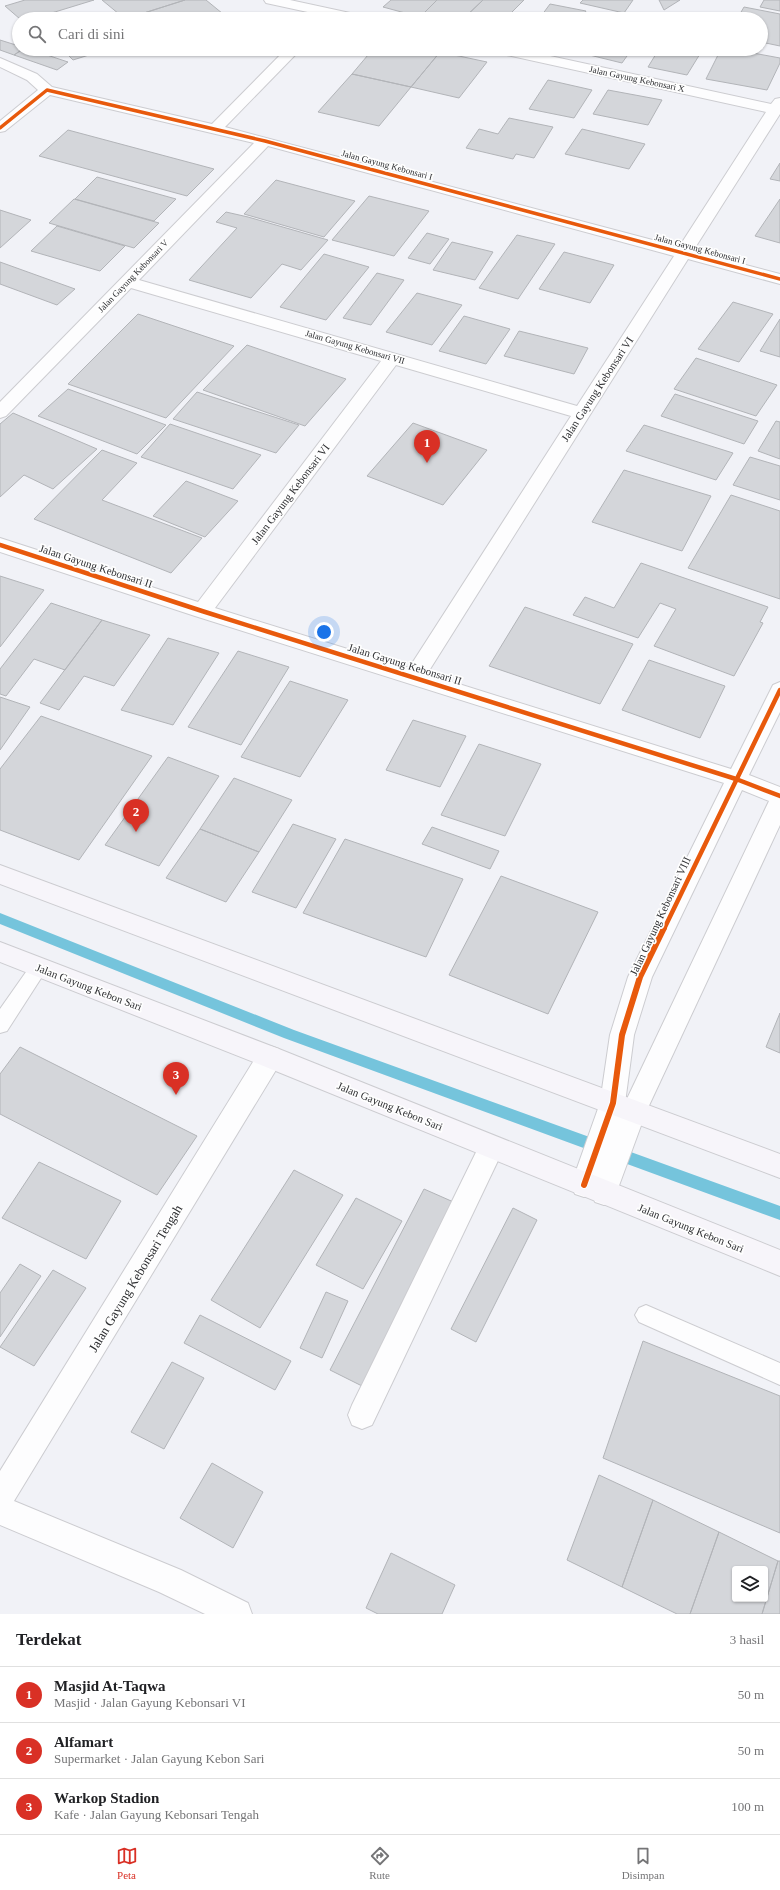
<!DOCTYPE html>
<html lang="id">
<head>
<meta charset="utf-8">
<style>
	:root { --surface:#fff; --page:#f6f6f6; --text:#202124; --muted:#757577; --line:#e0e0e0; --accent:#d93025 }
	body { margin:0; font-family:Georgia,serif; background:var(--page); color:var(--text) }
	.controls { position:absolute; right:12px; bottom:12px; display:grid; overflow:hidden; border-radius:4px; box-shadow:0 1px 3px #0004 }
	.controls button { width:36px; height:36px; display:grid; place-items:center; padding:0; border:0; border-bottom:1px solid var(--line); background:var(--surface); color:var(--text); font:20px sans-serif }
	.you { position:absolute; left:324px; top:632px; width:14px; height:14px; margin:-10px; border:3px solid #fff; border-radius:50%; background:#1a73e8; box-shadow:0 0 0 6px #1a73e833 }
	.badge { display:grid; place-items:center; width:26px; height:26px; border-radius:50%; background:var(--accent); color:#fff; font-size:13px; font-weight:700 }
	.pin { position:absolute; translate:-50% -33px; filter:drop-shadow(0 1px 2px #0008) }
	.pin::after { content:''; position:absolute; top:21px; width:14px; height:12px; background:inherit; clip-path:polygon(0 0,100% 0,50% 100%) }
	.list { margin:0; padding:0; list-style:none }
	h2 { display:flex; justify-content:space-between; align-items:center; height:52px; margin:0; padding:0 16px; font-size:17px }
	h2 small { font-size:13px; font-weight:400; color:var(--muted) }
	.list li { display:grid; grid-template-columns:26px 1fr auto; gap:12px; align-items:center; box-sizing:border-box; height:56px; padding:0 16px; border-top:1px solid var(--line) }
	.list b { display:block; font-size:15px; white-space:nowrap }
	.list p { margin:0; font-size:13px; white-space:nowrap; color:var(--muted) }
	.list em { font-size:13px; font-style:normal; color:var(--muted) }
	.icon { flex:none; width:22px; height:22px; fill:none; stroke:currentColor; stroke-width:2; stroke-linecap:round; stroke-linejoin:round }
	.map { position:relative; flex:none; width:780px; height:1614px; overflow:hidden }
	.search { position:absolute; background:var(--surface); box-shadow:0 1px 3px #0004; left:12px; right:12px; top:12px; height:44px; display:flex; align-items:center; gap:10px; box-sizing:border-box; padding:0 14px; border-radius:22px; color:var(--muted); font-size:15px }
	.sheet { height:220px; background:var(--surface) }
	nav { display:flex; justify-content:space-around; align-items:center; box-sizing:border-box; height:56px; border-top:1px solid var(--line); background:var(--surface); font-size:11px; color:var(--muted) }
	nav a { display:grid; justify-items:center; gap:2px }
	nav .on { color:var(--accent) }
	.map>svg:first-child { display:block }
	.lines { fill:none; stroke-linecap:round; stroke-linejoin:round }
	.stream { fill:#75c4dc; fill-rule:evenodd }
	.building { fill:#d4d6da; stroke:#b2b4b8; fill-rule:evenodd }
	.service-casing { stroke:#ccccd0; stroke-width:2 }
	.minor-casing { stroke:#ccccd0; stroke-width:2 }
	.secondary-casing { stroke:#ccccd0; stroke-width:2 }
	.service { fill:#fdfdfe; fill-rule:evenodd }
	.minor { fill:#fdfdfe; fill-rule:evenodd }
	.secondary { fill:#f7f5fa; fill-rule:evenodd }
	.cycleway-far2-casing { stroke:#fefefe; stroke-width:5.5 }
	.cycleway-far1-casing { stroke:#fefefe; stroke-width:7 }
	.cycleway-casing { stroke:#fefefe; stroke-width:8 }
	.cycleway-far2 { stroke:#e8590c; stroke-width:3.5 }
	.cycleway-far1 { stroke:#e8590c; stroke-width:4.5 }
	.cycleway { stroke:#e8590c; stroke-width:6 }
	.labels { text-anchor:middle; stroke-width:3.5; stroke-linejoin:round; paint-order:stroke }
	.far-street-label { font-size:9px; fill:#2e2f32; stroke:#fefefe }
	.street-label { font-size:11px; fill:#2e2f32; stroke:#fefefe }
	.near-street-label { font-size:13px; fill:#2e2f32; stroke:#fefefe }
</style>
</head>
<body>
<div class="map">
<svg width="780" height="1614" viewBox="0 0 780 1614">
	<rect width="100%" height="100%" fill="#f1f2f7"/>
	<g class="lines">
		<path class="stream" d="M 0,913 L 294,1030 L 780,1206 L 780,1220 L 284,1038 L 0,924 Z"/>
	</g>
	<path class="building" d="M 25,0 L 94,0 L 32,19 L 20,19 L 5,6 Z
		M 102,0 L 185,0 L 125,19 Z
		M 185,0 L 206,0 L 228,18 L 125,19 Z
		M 391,0 L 437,0 L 420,17 L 383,7 Z
		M 437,0 L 483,0 L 463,19 L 430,19 L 420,17 Z
		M 483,0 L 524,0 L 505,19 L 463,19 Z
		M 583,0 L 633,0 L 624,13 L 580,3 Z
		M 659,0 L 680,0 L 664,10 Z
		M 764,0 L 780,0 L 780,11 L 760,7 Z
		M 550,4 L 586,11 L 581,19 L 539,19 Z
		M 744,7 L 780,14 L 780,46 L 761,42 L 761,19 L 737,19 Z
		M 593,14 L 617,19 L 589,19 Z
		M 0,40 L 19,46 L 19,49 L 23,49 L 14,55 L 0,50 Z
		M 23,49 L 29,49 L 68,62 L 57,70 L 14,55 Z
		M 62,49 L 108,49 L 73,60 Z
		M 373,49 L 427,49 L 440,52 L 411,87 L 352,74 Z
		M 565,49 L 632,49 L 622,63 Z
		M 659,49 L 703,49 L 687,75 L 648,67 Z
		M 721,49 L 731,49 L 780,58 L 780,63 L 767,90 L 706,79 Z
		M 440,52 L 487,62 L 459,98 L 411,87 Z
		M 352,74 L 411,87 L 379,126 L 318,112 Z
		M 548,80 L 592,90 L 574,118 L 529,109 Z
		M 608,90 L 662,100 L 648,125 L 593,114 Z
		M 509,118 L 553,127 L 534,158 L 516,154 L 513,159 L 466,148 L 479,129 L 498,134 Z
		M 582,129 L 645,144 L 629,169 L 565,154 Z
		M 68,130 L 214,169 L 187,196 L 39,156 Z
		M 780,163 L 780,181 L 770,179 Z
		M 97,177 L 176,199 L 154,221 L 75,199 Z
		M 276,180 L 355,201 L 324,237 L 244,214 Z
		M 369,196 L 429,211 L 394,256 L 332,240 Z
		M 74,199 L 159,223 L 134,248 L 49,223 Z
		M 780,199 L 780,243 L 755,236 Z
		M 0,210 L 31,220 L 0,248 Z
		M 226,212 L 248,217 L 328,240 L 301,270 L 282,264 L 251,298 L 189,280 L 237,228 L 216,222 Z
		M 57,226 L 125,246 L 100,271 L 31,251 Z
		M 427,233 L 449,239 L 430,264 L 408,258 Z
		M 517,235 L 555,244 L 518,299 L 479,288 Z
		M 452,242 L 493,252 L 475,280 L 433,270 Z
		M 564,252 L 614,265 L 590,303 L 539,289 Z
		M 324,254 L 369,267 L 326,320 L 280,307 Z
		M 0,262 L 75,289 L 57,305 L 0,284 Z
		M 377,273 L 404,280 L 371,325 L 343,318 Z
		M 417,293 L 462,305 L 432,345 L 386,332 Z
		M 733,302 L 773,314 L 739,362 L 698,349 Z
		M 138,314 L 234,346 L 166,418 L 68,384 Z
		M 464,316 L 510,329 L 486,364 L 439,351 Z
		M 780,319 L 780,357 L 760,351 Z
		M 519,331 L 588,348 L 574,374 L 504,356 Z
		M 247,345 L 346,379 L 305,426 L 203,390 Z
		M 696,358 L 777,385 L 756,416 L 674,389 Z
		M 68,389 L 166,425 L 137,454 L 38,416 Z
		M 197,392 L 299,425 L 276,453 L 173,419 Z
		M 675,394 L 758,421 L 744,444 L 661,416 Z
		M 13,413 L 97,449 L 53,489 L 24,475 L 0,497 L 0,424 Z
		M 776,421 L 780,422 L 780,459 L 758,451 Z
		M 413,423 L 487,450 L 443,505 L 367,476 Z
		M 170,424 L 261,455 L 233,489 L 141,457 Z
		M 644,425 L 733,453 L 716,480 L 626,451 Z
		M 102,450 L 137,463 L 102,500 L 202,538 L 171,573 L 34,519 Z
		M 750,457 L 780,466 L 780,500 L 733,485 Z
		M 624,470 L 711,496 L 682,551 L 592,522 Z
		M 186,481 L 238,501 L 205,537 L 153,516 Z
		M 731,495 L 780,511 L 780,599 L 688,568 Z
		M 641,563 L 768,607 L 760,622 L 763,623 L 734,676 L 654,646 L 676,609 L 660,603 L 638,638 L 573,615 L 585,597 L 614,608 Z
		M 0,576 L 44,590 L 0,647 Z
		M 51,603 L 102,620 L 65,670 L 34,659 L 6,696 L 0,694 L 0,669 Z
		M 525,607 L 633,644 L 600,704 L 489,666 Z
		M 102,620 L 150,635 L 114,686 L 84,676 L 59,710 L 40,703 Z
		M 168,638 L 219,653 L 173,725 L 121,710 Z
		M 238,651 L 289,667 L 241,745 L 188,727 Z
		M 649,660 L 725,686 L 700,738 L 622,710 Z
		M 290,681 L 348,700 L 300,777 L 241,757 Z
		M 0,697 L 30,707 L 0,750 Z
		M 41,716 L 152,756 L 79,860 L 0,830 L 0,769 Z
		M 413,720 L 466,736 L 440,787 L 386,770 Z
		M 479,744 L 541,764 L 505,836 L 441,815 Z
		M 168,757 L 219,776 L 159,866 L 105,845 Z
		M 234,778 L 292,800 L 259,852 L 200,829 Z
		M 293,824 L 336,839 L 296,908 L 252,892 Z
		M 432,827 L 499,851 L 490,869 L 422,844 Z
		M 200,829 L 259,852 L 226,902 L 166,878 Z
		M 345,839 L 463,879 L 426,957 L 303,913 Z
		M 501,876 L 598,912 L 548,1014 L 449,975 Z
		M 780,1013 L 780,1053 L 766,1047 Z
		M 20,1047 L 197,1136 L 157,1195 L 0,1114 L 0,1074 Z
		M 39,1162 L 121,1201 L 86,1259 L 2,1218 Z
		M 294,1170 L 343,1195 L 260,1328 L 211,1300 Z
		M 424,1189 L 458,1204 L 366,1388 L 330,1370 Z
		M 356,1198 L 402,1221 L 363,1289 L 316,1265 Z
		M 513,1208 L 537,1220 L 476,1342 L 451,1329 Z
		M 20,1264 L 41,1276 L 0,1337 L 0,1293 Z
		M 53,1270 L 86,1288 L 34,1366 L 0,1347 Z
		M 326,1292 L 348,1301 L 322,1358 L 300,1348 Z
		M 200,1315 L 291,1361 L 275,1390 L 184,1343 Z
		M 643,1341 L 780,1396 L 780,1533 L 603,1458 Z
		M 172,1362 L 204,1378 L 164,1449 L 131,1432 Z
		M 212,1463 L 263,1492 L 233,1548 L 180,1518 Z
		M 599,1475 L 653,1500 L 622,1587 L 567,1560 Z
		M 653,1500 L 719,1532 L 690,1614 L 677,1614 L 622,1587 Z
		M 719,1532 L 778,1561 L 762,1614 L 690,1614 ZM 735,1569 L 765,1569 L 765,1599 L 735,1599 Z
		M 391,1553 L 455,1585 L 442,1614 L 378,1614 L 366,1608 Z
		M 778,1561 L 780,1561 L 780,1614 L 762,1614 Z"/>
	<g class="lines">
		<g class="service-casing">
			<path id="service" d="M 39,959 L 45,962 L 48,967 L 45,972 L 7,1031 L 0,1033 L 0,1009 L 33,962 Z
				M 646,1305 L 780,1363 L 780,1385 L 639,1322 L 635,1315 L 639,1308 Z"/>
		</g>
		<g class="minor-casing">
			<path id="minor" d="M 264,0 L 290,0 L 364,16 L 366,19 L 340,19 L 266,3 Z
				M 286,49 L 301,49 L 225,127 L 679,247 L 766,112 L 498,53 L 493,52 L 491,49 L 518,49 L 771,104 L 775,99 L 780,98 L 780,114 L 693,251 L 780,274 L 780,284 L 688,259 L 427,674 L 731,769 L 773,685 L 780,682 L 780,712 L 749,775 L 780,787 L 780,825 L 646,1112 L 613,1202 L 604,1205 L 595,1202 L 592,1194 L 584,1197 L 575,1194 L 571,1185 L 600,1103 L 610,1035 L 628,977 L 724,783 L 195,616 L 0,552 L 0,538 L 198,602 L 381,361 L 131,288 L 6,416 L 0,418 L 0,402 L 254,143 L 50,95 L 5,131 L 0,132 L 0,121 L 38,90 L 27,80 L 0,67 L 0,58 L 37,74 L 52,87 L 212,124 ZM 268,146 L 674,256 L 577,406 L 139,280 ZM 396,365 L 571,416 L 409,668 L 215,608 ZM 742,790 L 769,801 L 625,1103 L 634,1035 L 652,977 Z
				M 270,1046 L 279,1049 L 282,1057 L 279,1065 L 14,1501 L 181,1570 L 248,1603 L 252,1614 L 205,1614 L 159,1592 L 0,1525 L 0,1471 L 261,1049 Z
				M 491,1136 L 500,1140 L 504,1148 L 372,1425 L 362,1429 L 352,1425 L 348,1415 L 352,1405 L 482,1140 Z"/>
		</g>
		<g class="secondary-casing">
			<path id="secondary" d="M 0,865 L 780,1154 L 780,1178 L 0,884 Z
				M 0,942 L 279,1049 L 780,1250 L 780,1276 L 261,1065 L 0,962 Z"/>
		</g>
		<use href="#service" class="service"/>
		<use href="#minor" class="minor"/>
		<use href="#secondary" class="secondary"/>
		<g class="cycleway-far2-casing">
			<path id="cycleway-far2" d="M 0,128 L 47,90 L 265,141 L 780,279"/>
		</g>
		<g class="cycleway-far1-casing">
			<path id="cycleway-far1" d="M 0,545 L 202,611 L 736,779 L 780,796
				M 664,929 L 780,690"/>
		</g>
		<g class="cycleway-casing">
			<path id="cycleway" d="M 584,1185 L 613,1103 L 622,1035 L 640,977 L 664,928"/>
		</g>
		<use href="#cycleway-far2" class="cycleway-far2"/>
		<use href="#cycleway-far1" class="cycleway-far1"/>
		<use href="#cycleway" class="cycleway"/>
	</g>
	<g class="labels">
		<g class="far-street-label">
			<text transform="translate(637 79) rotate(12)" y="3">Jalan Gayung Kebonsari X</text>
			<text transform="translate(387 165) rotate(15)" y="3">Jalan Gayung Kebonsari I</text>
			<text transform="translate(700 249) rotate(15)" y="3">Jalan Gayung Kebonsari I</text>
			<text transform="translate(133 276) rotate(-46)" y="3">Jalan Gayung Kebonsari V</text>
			<text transform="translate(355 347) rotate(16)" y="3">Jalan Gayung Kebonsari VII</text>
		</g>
		<g class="street-label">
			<text transform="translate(597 389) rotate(-57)" y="4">Jalan Gayung Kebonsari VI</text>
			<text transform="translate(290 494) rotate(-53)" y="4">Jalan Gayung Kebonsari VI</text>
			<text transform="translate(96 566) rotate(18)" y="4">Jalan Gayung Kebonsari II</text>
			<text transform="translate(405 664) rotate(17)" y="4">Jalan Gayung Kebonsari II</text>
			<text transform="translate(660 916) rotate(-65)" y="4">Jalan Gayung Kebonsari VIII</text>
			<text transform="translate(89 987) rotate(21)" y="4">Jalan Gayung Kebon Sari</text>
			<text transform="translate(390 1106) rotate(22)" y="4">Jalan Gayung Kebon Sari</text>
			<text transform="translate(691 1228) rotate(22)" y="4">Jalan Gayung Kebon Sari</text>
		</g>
		<g class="near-street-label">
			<text transform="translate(135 1278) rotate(-59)" y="5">Jalan Gayung Kebonsari Tengah</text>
		</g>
	</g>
</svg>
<div class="controls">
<button><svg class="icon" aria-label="layers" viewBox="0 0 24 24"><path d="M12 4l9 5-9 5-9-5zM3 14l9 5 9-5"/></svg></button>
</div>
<div class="you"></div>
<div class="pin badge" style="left:427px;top:463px">1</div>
<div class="pin badge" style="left:136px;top:832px">2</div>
<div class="pin badge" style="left:176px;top:1095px">3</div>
<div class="search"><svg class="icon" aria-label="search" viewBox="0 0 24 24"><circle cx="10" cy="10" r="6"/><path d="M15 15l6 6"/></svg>Cari di sini</div>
</div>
<section class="sheet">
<h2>Terdekat<small>3 hasil</small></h2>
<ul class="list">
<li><span class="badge">1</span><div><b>Masjid At-Taqwa</b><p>Masjid · Jalan Gayung Kebonsari VI</p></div><em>50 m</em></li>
<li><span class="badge">2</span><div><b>Alfamart</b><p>Supermarket · Jalan Gayung Kebon Sari</p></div><em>50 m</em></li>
<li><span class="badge">3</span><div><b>Warkop Stadion</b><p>Kafe · Jalan Gayung Kebonsari Tengah</p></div><em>100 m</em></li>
</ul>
</section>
<nav>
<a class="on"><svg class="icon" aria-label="map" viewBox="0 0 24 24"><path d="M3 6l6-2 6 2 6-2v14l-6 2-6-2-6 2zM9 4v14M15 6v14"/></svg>Peta</a>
<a><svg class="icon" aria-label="directions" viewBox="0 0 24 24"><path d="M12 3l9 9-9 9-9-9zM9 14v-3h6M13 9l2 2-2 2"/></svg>Rute</a>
<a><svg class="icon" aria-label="saved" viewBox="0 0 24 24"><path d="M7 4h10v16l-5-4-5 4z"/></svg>Disimpan</a>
</nav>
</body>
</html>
